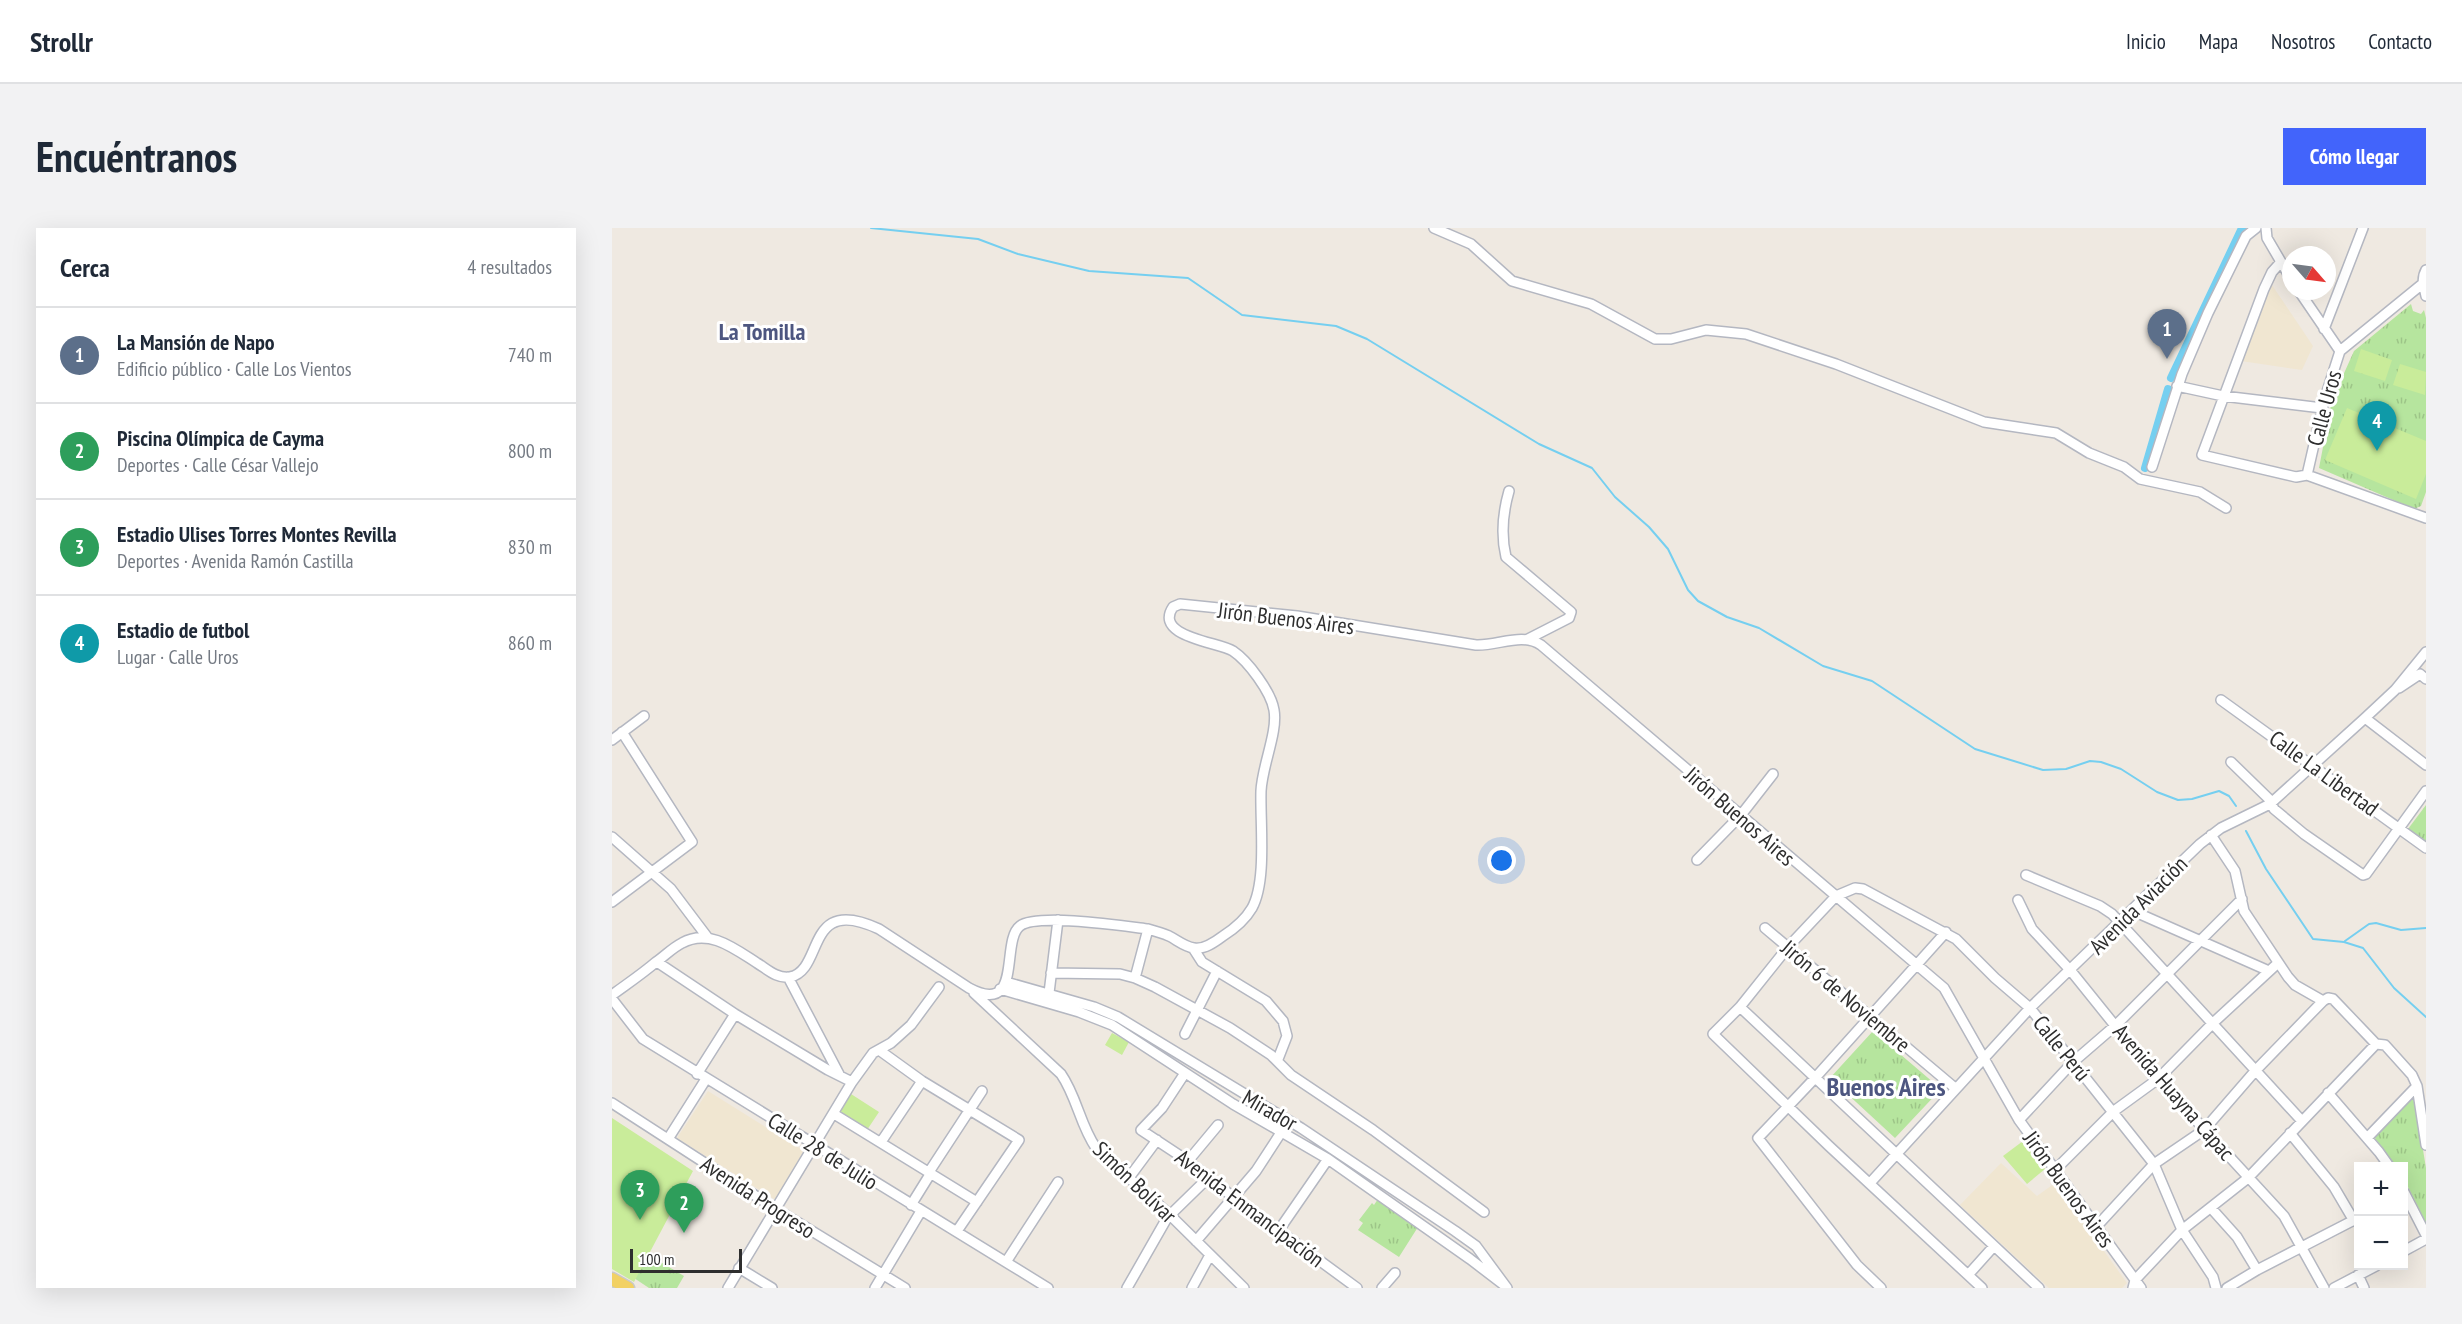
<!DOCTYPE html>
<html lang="es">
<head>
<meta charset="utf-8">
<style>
	:root { --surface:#fff; --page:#f2f2f3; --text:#1f2937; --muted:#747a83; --line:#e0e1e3; --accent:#4264fb }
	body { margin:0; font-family:"PT Sans Narrow",sans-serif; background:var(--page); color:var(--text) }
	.controls { position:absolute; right:18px; bottom:18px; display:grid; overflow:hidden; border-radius:0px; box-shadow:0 6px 24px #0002 }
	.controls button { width:54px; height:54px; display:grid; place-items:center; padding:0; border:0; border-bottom:2px solid var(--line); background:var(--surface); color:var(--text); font:30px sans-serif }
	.compass { position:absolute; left:1670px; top:18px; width:54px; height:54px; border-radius:50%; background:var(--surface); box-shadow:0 6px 24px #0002; rotate:118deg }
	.scale { position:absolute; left:18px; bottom:15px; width:112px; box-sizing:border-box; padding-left:6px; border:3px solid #2e2e2e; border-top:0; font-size:16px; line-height:21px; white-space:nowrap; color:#2e2e2e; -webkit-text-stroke:4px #fff; paint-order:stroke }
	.you { position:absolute; left:890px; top:633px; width:21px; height:21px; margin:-15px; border:4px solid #fff; border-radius:50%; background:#1a73e8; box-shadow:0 0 0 9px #1a73e833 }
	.badge { display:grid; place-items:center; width:39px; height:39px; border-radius:50%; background:var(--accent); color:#fff; font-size:20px; font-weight:700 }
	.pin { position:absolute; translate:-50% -50px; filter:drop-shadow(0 2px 3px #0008) }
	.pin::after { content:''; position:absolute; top:32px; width:21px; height:18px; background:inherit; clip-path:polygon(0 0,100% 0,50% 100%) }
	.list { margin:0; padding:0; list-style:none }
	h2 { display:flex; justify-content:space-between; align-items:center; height:78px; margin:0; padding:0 24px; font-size:26px }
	h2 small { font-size:20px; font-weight:400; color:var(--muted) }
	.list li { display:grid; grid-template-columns:39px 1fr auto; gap:18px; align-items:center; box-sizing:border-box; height:96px; padding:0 24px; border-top:2px solid var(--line) }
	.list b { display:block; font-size:22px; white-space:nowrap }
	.list p { margin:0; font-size:20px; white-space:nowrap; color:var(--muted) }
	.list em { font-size:20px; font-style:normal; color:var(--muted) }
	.map { position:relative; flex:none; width:1814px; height:1060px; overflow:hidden; border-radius:0px }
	header { display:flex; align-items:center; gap:36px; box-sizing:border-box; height:84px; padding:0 30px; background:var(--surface); border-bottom:2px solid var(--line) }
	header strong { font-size:28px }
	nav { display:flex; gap:33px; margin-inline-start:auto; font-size:21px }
	.intro { display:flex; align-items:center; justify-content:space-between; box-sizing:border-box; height:144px; padding:0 36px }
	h1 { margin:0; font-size:42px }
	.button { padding:15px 27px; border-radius:0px; background:var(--accent); color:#fff; font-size:21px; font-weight:700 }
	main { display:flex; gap:36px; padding:0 36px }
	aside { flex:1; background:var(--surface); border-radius:0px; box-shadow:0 6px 24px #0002 }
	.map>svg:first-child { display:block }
	.education { fill:#f0e6d1 }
	.park { fill:url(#park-tufts) }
	.pitch { fill:#c9ec9a }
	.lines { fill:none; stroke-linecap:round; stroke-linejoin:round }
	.stream { stroke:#75cff0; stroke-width:2 }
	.canal { stroke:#75cff0; stroke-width:8 }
	.minor-casing { stroke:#b4b7c1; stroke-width:12 }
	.major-casing { stroke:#c9c9c9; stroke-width:15 }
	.minor { stroke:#fff; stroke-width:9 }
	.major { stroke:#f2d163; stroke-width:12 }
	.labels { text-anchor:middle; stroke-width:6; stroke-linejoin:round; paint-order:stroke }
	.street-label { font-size:22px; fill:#2e2e2e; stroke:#fff }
	.neighbourhood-label { font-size:24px; font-weight:bold; fill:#4d5680; stroke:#fff }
	.quarter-label { font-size:26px; font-weight:bold; fill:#4d5680; stroke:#fff }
</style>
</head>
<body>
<header>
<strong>Strollr</strong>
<nav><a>Inicio</a><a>Mapa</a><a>Nosotros</a><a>Contacto</a></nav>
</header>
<div class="intro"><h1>Encuéntranos</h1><a class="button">Cómo llegar</a></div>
<main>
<aside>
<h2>Cerca<small>4 resultados</small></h2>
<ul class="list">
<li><span class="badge" style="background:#5c6f8a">1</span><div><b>La Mansión de Napo</b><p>Edificio público · Calle Los Vientos</p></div><em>740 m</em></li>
<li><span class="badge" style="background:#2e9e5b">2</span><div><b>Piscina Olímpica de Cayma</b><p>Deportes · Calle César Vallejo</p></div><em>800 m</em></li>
<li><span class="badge" style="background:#2e9e5b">3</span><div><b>Estadio Ulises Torres Montes Revilla</b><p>Deportes · Avenida Ramón Castilla</p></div><em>830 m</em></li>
<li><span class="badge" style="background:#0f9aa8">4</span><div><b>Estadio de futbol</b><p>Lugar · Calle Uros</p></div><em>860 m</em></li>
</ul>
</aside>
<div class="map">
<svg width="1814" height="1060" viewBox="0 0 1814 1060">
	<defs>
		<pattern id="park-tufts" width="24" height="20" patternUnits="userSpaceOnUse" patternTransform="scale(1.5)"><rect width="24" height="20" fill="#b6e59e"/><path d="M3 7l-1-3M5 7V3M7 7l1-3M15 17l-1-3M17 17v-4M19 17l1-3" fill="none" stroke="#9dc588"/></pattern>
	</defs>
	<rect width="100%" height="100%" fill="#efe9e1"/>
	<path class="education" d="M 1660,57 L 1701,118 L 1690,142 L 1629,133 Z
		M 96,863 L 189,921 L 192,926 L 165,970 L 162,971 L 65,910 Z
		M 1389,935 L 1425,968 L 1443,955 L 1515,1055 L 1510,1060 L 1437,1060 L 1348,977 Z"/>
	<path class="park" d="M 1799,76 L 1801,83 L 1809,86 L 1812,82 L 1814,90 L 1814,264 L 1809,278 L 1802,281 L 1707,240 L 1720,172 L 1742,123 Z
		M 1814,577 L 1814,613 L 1796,601 Z
		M 1261,803 L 1329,861 L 1283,910 L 1218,850 Z
		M 1802,867 L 1814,940 L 1814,995 L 1792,951 L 1792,938 L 1784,938 L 1762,909 Z
		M 766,971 L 806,999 L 787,1029 L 746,1002 L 751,995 L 747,992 L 760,975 L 762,977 Z
		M 35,1026 L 72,1048 L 65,1060 L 37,1060 L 22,1050 Z"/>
	<path class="pitch" d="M 1749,121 L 1780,132 L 1773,153 L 1742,143 Z
		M 1788,136 L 1814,144 L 1813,167 L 1781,157 Z
		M 1735,180 L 1814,213 L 1814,246 L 1804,271 L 1713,232 Z
		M 500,805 L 517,814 L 510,827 L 493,817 Z
		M 239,866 L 267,884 L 255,902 L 228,884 Z
		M 0,890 L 81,943 L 22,1054 L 0,1041 Z
		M 1411,913 L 1433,941 L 1415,956 L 1391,928 Z"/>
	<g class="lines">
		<path class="stream" d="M 259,0 L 366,11 L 406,26 L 477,43 L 576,50 L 630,87 L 724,98 L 755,111 L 927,216 L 980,240 L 1003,269 L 1037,299 L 1056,321 L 1076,362 L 1086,373 L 1115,389 L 1147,400 L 1211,438 L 1260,453 L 1363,521 L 1431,542 L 1454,541 L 1478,533 L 1489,534 L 1509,541 L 1545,564 L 1566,572 L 1580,571 L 1607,563 L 1617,568 L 1624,578
			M 1634,603 L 1654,641 L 1701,711 L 1732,714 L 1751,720 L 1782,760 L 1814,789
			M 1733,713 L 1757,696 L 1764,695 L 1789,702 L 1814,700"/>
		<path class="canal" d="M 1559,150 L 1630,0
			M 1533,240 L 1556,161"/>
		<g class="minor-casing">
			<path id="minor" d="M 822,0 L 859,16 L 900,53 L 979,76 L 1043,111 L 1059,111 L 1094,102 L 1134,106 L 1224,136 L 1372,194 L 1444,205 L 1477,225 L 1512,239 L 1528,251 L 1588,264 L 1614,280
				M 1654,0 L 1655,10 L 1679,51
				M 1668,35 L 1660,44 L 1652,61 L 1590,227 L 1684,249 L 1695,247
				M 1814,42 C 1809,51 1812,58 1814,68
				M 1687,63 L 1728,123
				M 1712,101 L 1751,0
				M 1728,123 L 1712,173 L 1695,247 L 1814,290
				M 1728,123 L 1814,53
				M 1565,158 L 1611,168 L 1710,180
				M 1540,239 L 1570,146 L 1596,85 L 1634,8 L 1644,0
				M 897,263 C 891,284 889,308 894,329 L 959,384 L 957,390 L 916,411
				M 1787,460 L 1808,446 L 1814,451
				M 1609,472 L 1814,620
				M 1753,490 L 1814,537
				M 0,512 L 32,488
				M 1619,534 L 1657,571 L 1662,581 L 1692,606 L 1751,647 L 1754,646 L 1814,563
				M 1599,607 L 1623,643 L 1632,683 L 1676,749 L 1683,757 L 1711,773 L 1716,770 L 1721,771 L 1764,816 L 1773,817 L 1800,847 L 1805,858 L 1814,917
				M 0,609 L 59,661 L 96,710
				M 1085,632 L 1129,587 L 1161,546
				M 1414,647 L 1488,678 L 1500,686 L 1689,892
				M 1406,672 L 1420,701 L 1459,743 L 1546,851 L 1672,988 L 1712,1060
				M 0,674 L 80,614 L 10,504
				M 1521,683 L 1657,743
				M 1153,700 L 1343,860
				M 581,720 L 590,734 L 654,773 L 671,793 L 675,808 L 666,831
				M 45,734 L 123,786 L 216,842 L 240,854
				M 439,745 L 508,746 L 523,750 L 543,759 L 618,800 L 659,827 L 679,847 L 761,902 L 872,984
				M 176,749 L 227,846
				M 523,750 L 536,701
				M 394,754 L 482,779 L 506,789 L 689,900 L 843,1003 L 864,1018 L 895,1060
				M 388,761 L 467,784 L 500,797 L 621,876 L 716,931 L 858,1031 L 892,1057
				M 362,765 L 449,846 C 465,869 468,897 484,920 L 559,988 L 632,1060
				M 0,767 C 15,756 30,746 44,734 C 53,728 60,720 70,715 C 97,700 123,721 145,735 C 155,741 165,751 178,749 C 213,742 192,666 267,701 L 357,760 C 412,789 388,713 408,698 C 425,685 512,698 536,701 C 543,703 550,705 557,708 C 565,712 573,719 582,720 C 592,722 603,714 611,708 C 622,701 633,692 640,680 C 655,653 648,595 649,563 C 650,538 666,504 662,482 C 659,464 636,433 621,423 C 607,414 541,409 561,379 L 568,376 L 685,388 L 864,417 C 886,418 910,404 929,417 L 1332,760 L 1407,892 L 1529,1060
				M 0,771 L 31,811 L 436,1060
				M 436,773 L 446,692
				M 1128,779 L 1427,1060
				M 573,806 L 605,743
				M 267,822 L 310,853 L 407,912 L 345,1003
				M 573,845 L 550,880 L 529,902 L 576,933 L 621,969 L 745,1060
				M 85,846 L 123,786
				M 1716,865 L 1767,924 L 1777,938
				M 0,875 L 164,981 L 293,1060
				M 222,886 L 365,974
				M 1407,892 L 1460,835 L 1504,797 L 1630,671
				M 1678,905 L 1722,959 L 1742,993
				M 1755,910 L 1805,858
				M 56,911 L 94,851
				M 269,914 L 310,853
				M 576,933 L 606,897
				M 1442,943 L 1502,883 L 1546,851 L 1601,795 L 1666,735
				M 514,948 L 519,947 L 545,912
				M 1258,955 L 1418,780 L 1588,616 L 1609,600 L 1658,576 L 1753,490 L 1783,462 L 1814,424
				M 1792,964 L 1814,1007
				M 299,977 L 317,948 L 317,944 L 370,863
				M 1599,980 L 1625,1009 L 1645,1042
				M 1485,998 L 1542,936 L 1592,902 L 1644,842 L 1711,773
				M 667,1002 L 716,931
				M 584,1013 L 644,943 L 670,903
				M 1792,1023 L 1814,1011
				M 394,1034 L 446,954
				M 127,1040 L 160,1060
				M 1356,1047 L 1382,1018
				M 1746,1047 L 1752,1060
				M 116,1060 L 240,854 L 261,825 L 279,815 L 299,797 L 327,759
				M 263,1060 L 309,983
				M 515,1060 L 555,990 L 597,949
				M 580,1060 L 598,1027
				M 770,1060 L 783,1045
				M 1269,1060 L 1245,1037 L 1146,910 L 1203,850 L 1334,704
				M 1370,1060 L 1217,918 L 1101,806 L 1128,779 L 1176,719 L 1224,668 L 1243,660 L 1251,661 L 1344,711 L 1383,750 L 1418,780 L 1542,936 L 1570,1002 L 1601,1049 L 1604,1060
				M 1521,1060 L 1523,1052 L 1570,1002 L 1636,950 L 1764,816
				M 1615,1060 L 1645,1042 L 1746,990
				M 1722,1060 L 1764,1038"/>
		</g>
		<g class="major-casing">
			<path id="major" d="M 0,1051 L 16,1060"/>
		</g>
		<use href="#minor" class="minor"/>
		<use href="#major" class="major"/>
	</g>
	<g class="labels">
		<g class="street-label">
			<text transform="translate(1712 180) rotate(-75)" y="8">Calle Uros</text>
			<text transform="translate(674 390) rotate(7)" y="8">Jirón Buenos Aires</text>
			<text transform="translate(1712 545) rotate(36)" y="8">Calle La Libertad</text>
			<text transform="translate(1128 588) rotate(41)" y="8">Jirón Buenos Aires</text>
			<text transform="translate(1526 677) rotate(-45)" y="8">Avenida Aviación</text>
			<text transform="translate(1234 768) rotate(40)" y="8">Jirón 6 de Noviembre</text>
			<text transform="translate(1450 820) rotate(51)" y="8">Calle Perú</text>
			<text transform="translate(1562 864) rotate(49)" y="8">Avenida Huayna Cápac</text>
			<text transform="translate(658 882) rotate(30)" y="8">Mirador</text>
			<text transform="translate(211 923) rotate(32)" y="8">Calle 28 de Julio</text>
			<text transform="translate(523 954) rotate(44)" y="8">Simón Bolívar</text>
			<text transform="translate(1457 961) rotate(54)" y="8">Jirón Buenos Aires</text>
			<text transform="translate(146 969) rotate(33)" y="8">Avenida Progreso</text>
			<text transform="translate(638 980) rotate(37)" y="8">Avenida Enmancipación</text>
		</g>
		<g class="neighbourhood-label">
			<text x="150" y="112">La Tomilla</text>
		</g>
		<g class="quarter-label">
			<text x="1274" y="868">Buenos Aires</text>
		</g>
	</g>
</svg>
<div class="controls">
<button>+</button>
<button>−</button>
</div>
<svg class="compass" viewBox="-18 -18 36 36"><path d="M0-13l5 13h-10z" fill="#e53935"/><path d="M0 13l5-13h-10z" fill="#747a83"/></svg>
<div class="scale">100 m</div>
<div class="you"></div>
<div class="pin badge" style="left:1555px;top:131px;background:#5c6f8a">1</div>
<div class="pin badge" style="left:72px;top:1005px;background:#2e9e5b">2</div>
<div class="pin badge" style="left:28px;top:992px;background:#2e9e5b">3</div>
<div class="pin badge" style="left:1765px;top:223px;background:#0f9aa8">4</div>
</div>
</main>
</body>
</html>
